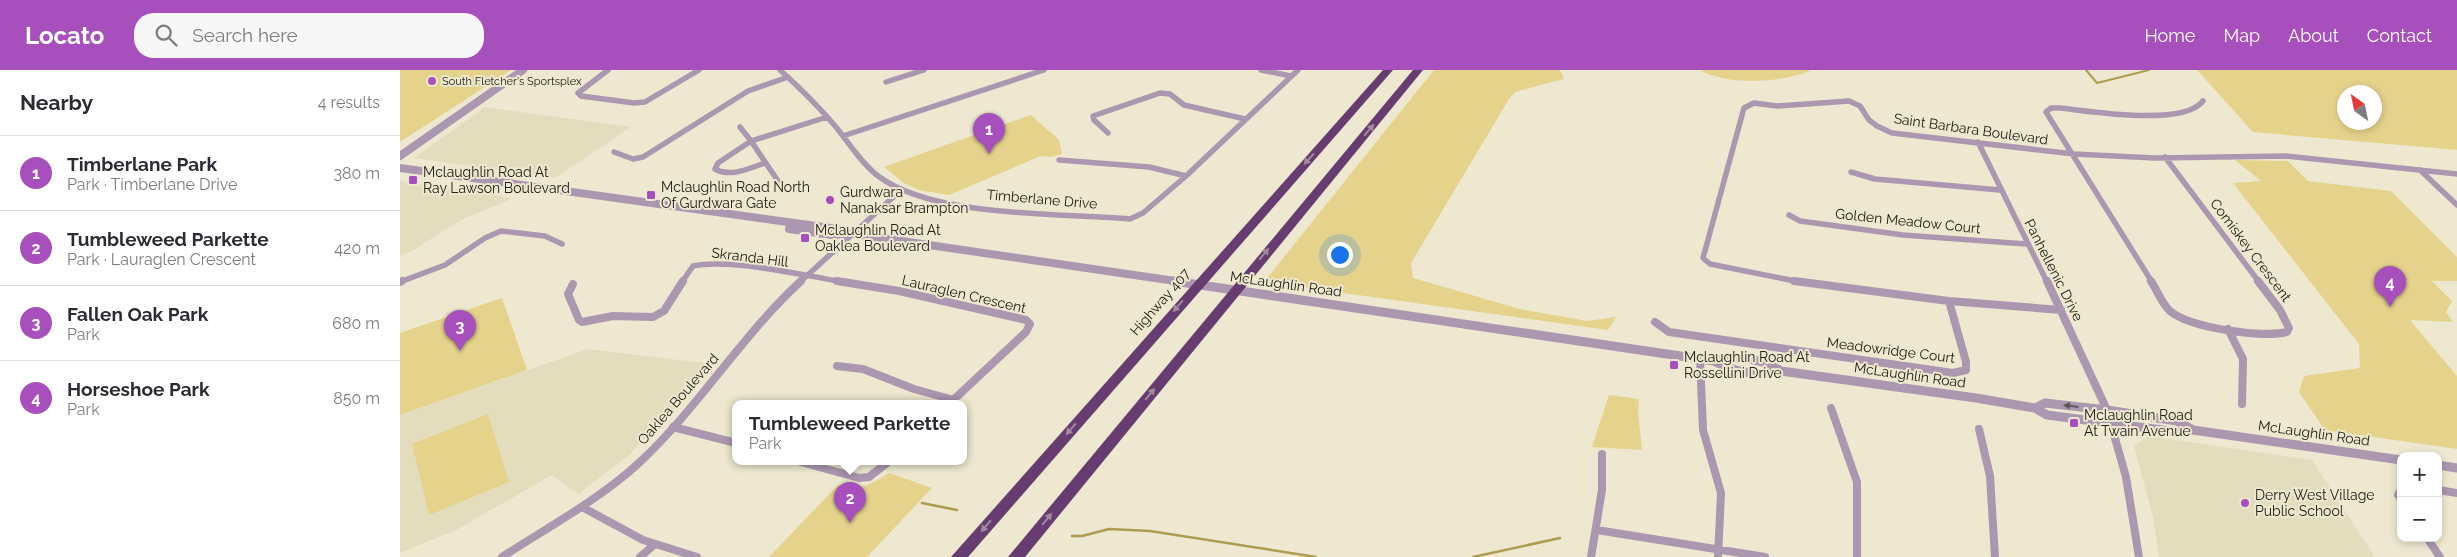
<!DOCTYPE html>
<html lang="en">
<head>
<meta charset="utf-8">
<style>
	:root { --surface:#fff; --page:#f7f7f7; --text:#2b2b33; --muted:#7c7c81; --line:#e1e1e2; --accent:#a750bd }
	body { margin:0; font-family:Raleway,sans-serif; background:var(--page); color:var(--text) }
	.controls { position:absolute; right:15px; bottom:15px; display:grid; overflow:hidden; border-radius:10px; box-shadow:0 2px 8px #0003 }
	.controls button { width:45px; height:45px; display:grid; place-items:center; padding:0; border:0; border-bottom:1px solid var(--line); background:var(--surface); color:var(--text); font:25px sans-serif }
	.compass { position:absolute; left:1937px; top:15px; width:45px; height:45px; border-radius:50%; background:var(--surface); box-shadow:0 2px 8px #0003; rotate:327deg }
	.you { position:absolute; left:939px; top:184px; width:18px; height:18px; margin:-12px; border:4px solid #fff; border-radius:50%; background:#1a73e8; box-shadow:0 0 0 8px #1a73e833 }
	.badge { display:grid; place-items:center; width:32px; height:32px; border-radius:50%; background:var(--accent); color:#fff; font-size:16px; font-weight:700 }
	.pin { position:absolute; translate:-50% -41px; filter:drop-shadow(0 1px 2px #0008) }
	.pin::after { content:''; position:absolute; top:26px; width:18px; height:15px; background:inherit; clip-path:polygon(0 0,100% 0,50% 100%) }
	.popup { position:absolute; left:332px; top:330px; width:235px; height:65px; box-sizing:border-box; display:grid; place-content:center; border-radius:10px; background:var(--surface); filter:drop-shadow(0 1px 4px #0005); font-size:16px; white-space:nowrap; color:var(--muted) }
	.popup b { font-size:19px; color:var(--text) }
	.popup::after { content:''; position:absolute; left:50%; top:100%; margin-left:-10px; border:10px solid transparent; border-top-color:var(--surface) }
	.list { margin:0; padding:0; list-style:none }
	h2 { display:flex; justify-content:space-between; align-items:center; height:65px; margin:0; padding:0 20px; font-size:21px }
	h2 small { font-size:16px; font-weight:400; color:var(--muted) }
	.list li { display:grid; grid-template-columns:32px 1fr auto; gap:15px; align-items:center; box-sizing:border-box; height:75px; padding:0 20px; border-top:1px solid var(--line) }
	.list b { display:block; font-size:19px; white-space:nowrap }
	.list p { margin:0; font-size:16px; white-space:nowrap; color:var(--muted) }
	.list em { font-size:16px; font-style:normal; color:var(--muted) }
	.icon { flex:none; width:28px; height:28px; fill:none; stroke:currentColor; stroke-width:2; stroke-linecap:round; stroke-linejoin:round }
	.map { position:relative; flex:none; width:2057px; height:487px; overflow:hidden }
	header { display:flex; align-items:center; gap:30px; box-sizing:border-box; height:70px; padding:0 25px; background:var(--accent); color:#fff }
	header strong { font-size:24px }
	nav { display:flex; gap:28px; margin-inline-start:auto; font-size:18px }
	.search { width:350px; height:45px; background:var(--page); display:flex; align-items:center; gap:12px; box-sizing:border-box; padding:0 18px; border-radius:20px; color:var(--muted); font-size:19px }
	main { display:flex }
	aside { flex:1; background:var(--surface) }
	.map>svg:first-child { display:block }
	.built { fill:#e4ddbd }
	.green { fill:#e5d38b; fill-rule:evenodd }
	.lines { fill:none; stroke-linecap:round; stroke-linejoin:round }
	.stream-far1 { stroke:#ae9c50; stroke-width:2 }
	.stream { stroke:#ae9c50; stroke-width:2.5 }
	.minor-far1 { stroke:#ac97b1; stroke-width:5.5 }
	.minor { stroke:#ac97b1; stroke-width:8 }
	.tertiary-far1 { stroke:#ac97b1; stroke-width:8 }
	.tertiary { stroke:#ac97b1; stroke-width:9 }
	.motorway { fill:#663c71; fill-rule:evenodd }
	.oneway { fill:#a3899b }
	.oneway2 { fill:#60565c }
	.poi-dot { fill:#a750bd; stroke:#ede8cf; stroke-width:2 }
	.labels { text-anchor:middle; stroke-width:4; stroke-linejoin:round; paint-order:stroke }
	.far-poi-label { font-size:11px; fill:#222017; stroke:#ede8cf; text-anchor:start }
	.street-label { font-size:14px; fill:#222017; stroke:#ede8cf }
	.poi-label { font-size:14px; fill:#222017; stroke:#ede8cf; text-anchor:start }
</style>
</head>
<body>
<header>
<strong>Locato</strong>
<div class="search"><svg class="icon" aria-label="search" viewBox="0 0 24 24"><circle cx="10" cy="10" r="6"/><path d="M15 15l6 6"/></svg>Search here</div>
<nav><a>Home</a><a>Map</a><a>About</a><a>Contact</a></nav>
</header>
<main>
<aside>
<h2>Nearby<small>4 results</small></h2>
<ul class="list">
<li><span class="badge">1</span><div><b>Timberlane Park</b><p>Park · Timberlane Drive</p></div><em>380 m</em></li>
<li><span class="badge">2</span><div><b>Tumbleweed Parkette</b><p>Park · Lauraglen Crescent</p></div><em>420 m</em></li>
<li><span class="badge">3</span><div><b>Fallen Oak Park</b><p>Park</p></div><em>680 m</em></li>
<li><span class="badge">4</span><div><b>Horseshoe Park</b><p>Park</p></div><em>850 m</em></li>
</ul>
</aside>
<div class="map">
<svg width="2057" height="487" viewBox="0 0 2057 487">
	<rect width="100%" height="100%" fill="#ede8cf"/>
	<path class="built" d="M 85,37 L 231,57 L 155,108 L 14,88 Z
		M 0,111 L 113,128 L 61,150 L 10,182 L 0,186 Z
		M 188,279 L 312,294 L 272,341 L 231,383 L 179,424 L 152,405 L 58,459 L 0,483 L 0,345 Z
		M 1748,366 L 1912,390 L 1975,487 L 1759,487 L 1753,447 L 1734,376 Z"/>
	<path class="green" d="M 0,0 L 111,0 L 0,72 Z
		M 1034,0 L 1160,0 L 1164,9 L 1115,22 L 1109,29 L 1011,193 L 1013,208 L 1120,239 L 1187,251 L 1216,247 L 1208,260 L 864,212 Z
		M 1300,0 L 1412,0 C 1382,13 1328,16 1300,0 Z
		M 1797,0 L 2057,0 L 2057,80 L 1853,62 ZM 1944,22 L 1974,22 L 1974,52 L 1944,52 Z
		M 631,45 L 659,70 L 662,84 L 651,87 L 641,86 L 549,125 L 519,120 L 504,113 L 484,97 Z
		M 1835,90 L 1888,91 L 1908,111 L 1991,121 L 2057,187 L 2057,211 L 2032,211 L 2052,231 L 2046,242 L 2053,252 L 2010,250 L 2057,306 L 2057,379 L 1925,360 L 1899,322 L 1904,306 L 1960,298 L 1959,274 L 1833,113 L 1861,111 Z
		M 102,228 L 127,300 L 0,345 L 0,263 Z
		M 1209,325 L 1239,329 L 1238,342 L 1242,380 L 1192,377 Z
		M 88,344 L 109,412 L 29,445 L 12,374 Z
		M 489,403 L 532,418 L 467,487 L 369,487 L 438,415 C 458,422 472,414 489,403 Z"/>
	<g class="lines">
		<path class="stream-far1" d="M 1686,0 L 1697,13 L 1749,0"/>
		<path class="stream" d="M 522,433 L 557,440
			M 672,466 L 682,466 L 709,459 L 750,461 L 916,487
			M 1073,487 L 1160,468"/>
		<path class="minor-far1" d="M 208,0 L 178,23 L 181,26 L 234,33 L 245,32 L 299,0
			M 380,0 C 400,18 419,37 436,57 C 449,73 461,93 478,106 C 534,148 661,143 730,149 L 743,143 L 786,106 L 898,0
			M 861,0 L 891,6
			M 486,12 L 524,0
			M 340,57 L 351,71 L 318,93 L 315,99 C 331,108 349,98 365,93
			M 708,63 L 694,50 L 693,46 L 760,23 L 770,24 L 784,35 L 845,49
			M 443,66 L 644,0
			M 1578,72 L 1647,212
			M 214,82 L 233,89 L 243,87 L 348,21 L 388,7
			M 1765,87 L 1859,212
			M 659,90 L 749,97 L 786,106
			M 2020,100 L 2057,135
			M 1451,102 L 1475,109 L 1600,120
			M 378,111 L 351,71 L 427,47
			M 1389,145 L 1400,151 L 1503,165 L 1626,174
			M 0,212 L 45,195 L 85,168 L 101,161 L 145,166 L 162,174
			M 282,212 L 293,196 C 332,188 404,206 445,212
			M 400,212 L 500,121
			M 1400,212 L 1310,194 L 1303,188 L 1344,38 L 1354,33 L 1377,36 L 1449,31 L 1460,36 L 1469,50 L 1477,56 L 1492,63 L 1674,84 L 1755,88 L 1885,86 L 2057,104
			M 1752,212 L 1646,42 L 1651,38 L 1660,38 C 1689,41 1783,57 1803,31"/>
		<path class="minor" d="M 437,211 L 499,221 L 626,250 L 630,254 L 626,262 L 549,334
			M 1394,211 L 1549,231 L 1661,240
			M 1647,211 L 1707,340 L 1726,407 L 1739,487
			M 1751,211 C 1757,220 1762,234 1770,241 C 1790,258 1862,268 1887,262 L 1889,258 L 1880,240 L 1858,211
			M 0,212 L 2,211
			M 173,214 L 168,224 L 179,250 L 182,252 L 213,246 L 253,247 L 264,241 L 283,211
			M 1255,252 L 1269,262 L 1553,303 L 1566,300 L 1566,292 L 1549,231
			M 1828,259 L 1843,289 L 1842,334
			M 1300,289 L 1303,360 L 1321,423 L 1318,487
			M 437,296 L 463,299 L 514,319 L 554,330
			M 1431,338 L 1457,412 L 1457,487
			M 273,357 L 336,373
			M 1579,359 L 1590,406 L 1595,487
			M 401,392 L 459,408 L 469,407 L 488,392
			M 2001,419 L 1998,425 L 2001,429
			M 2038,420 L 2057,423
			M 182,437 L 243,470 L 297,487
			M 1197,460 L 1365,487
			M 2027,468 L 2040,487
			M 102,487 C 148,457 199,430 240,392 C 299,337 341,266 401,211
			M 240,487 L 255,474
			M 1191,487 L 1202,420 L 1202,384"/>
		<path class="tertiary-far1" d="M 0,86 L 123,0
			M 0,98 L 438,159 L 454,164 L 782,212
			M 389,159 L 432,165 L 446,164"/>
		<path class="tertiary" d="M 773,211 L 1314,291 C 1338,285 1360,288 1381,301
			M 1314,291 C 1335,303 1358,306 1381,301 L 1576,328 L 1635,338 L 1647,345 L 1778,362 L 1793,360 L 2001,390
			M 1635,338 L 1645,333 L 1707,340 L 1777,351 L 1793,360
			M 2038,395 L 2057,398"/>
		<path class="motorway" d="M 983,0 L 993,0 L 568,487 L 551,487 Z
			M 1013,0 L 1023,0 L 625,487 L 608,487 Z"/>
	</g>
	<defs><path id="oneway-solid" d="M-6-.8H1V-3.2L6.5 0L1 3.2V.8H-6Z" transform="scale(1.25)"/></defs>
	<g class="oneway">
		<use href="#oneway-solid" transform="translate(969 60) rotate(-50)"/>
		<use href="#oneway-solid" transform="translate(909 89) rotate(132)"/>
		<use href="#oneway-solid" transform="translate(864 184) rotate(-51)"/>
		<use href="#oneway-solid" transform="translate(778 236) rotate(131)"/>
		<use href="#oneway-solid" transform="translate(750 324) rotate(-51)"/>
		<use href="#oneway-solid" transform="translate(671 359) rotate(131)"/>
		<use href="#oneway-solid" transform="translate(647 449) rotate(-51)"/>
		<use href="#oneway-solid" transform="translate(586 456) rotate(131)"/>
	</g>
	<use class="oneway2" href="#oneway-solid" transform="translate(1671 336) rotate(-173)"/>
	<g class="poi-dot">
		<circle cx="32" cy="11" r="5"/>
		<rect x="8" y="105" width="10" height="10" rx="2.5"/>
		<rect x="246" y="120" width="10" height="10" rx="2.5"/>
		<circle cx="430" cy="130" r="5"/>
		<rect x="400" y="163" width="10" height="10" rx="2.5"/>
		<rect x="1269" y="290" width="10" height="10" rx="2.5"/>
		<rect x="1669" y="348" width="10" height="10" rx="2.5"/>
		<circle cx="1845" cy="433" r="5"/>
	</g>
	<g class="labels">
		<g class="far-poi-label">
			<text x="42" y="15">South Fletcher's Sportsplex</text>
		</g>
		<g class="street-label">
			<text transform="translate(1571 59) rotate(8)" y="5">Saint Barbara Boulevard</text>
			<text transform="translate(642 129) rotate(5)" y="5">Timberlane Drive</text>
			<text transform="translate(1508 151) rotate(6)" y="5">Golden Meadow Court</text>
			<text transform="translate(1851 180) rotate(53)" y="5">Comiskey Crescent</text>
			<text transform="translate(350 187) rotate(7)" y="5">Skranda Hill</text>
			<text transform="translate(1654 200) rotate(63)" y="5">Panhellenic Drive</text>
			<text transform="translate(886 214) rotate(8)" y="5">McLaughlin Road</text>
			<text transform="translate(564 224) rotate(13)" y="5">Lauraglen Crescent</text>
			<text transform="translate(760 232) rotate(-49)" y="5">Highway 407</text>
			<text transform="translate(1491 280) rotate(7)" y="5">Meadowridge Court</text>
			<text transform="translate(1510 305) rotate(8)" y="5">McLaughlin Road</text>
			<text transform="translate(278 329) rotate(-49)" y="5">Oaklea Boulevard</text>
			<text transform="translate(1914 363) rotate(8)" y="5">McLaughlin Road</text>
		</g>
		<g class="poi-label">
			<text x="23" y="107">Mclaughlin Road At<tspan x="23" dy="16">Ray Lawson Boulevard</tspan></text>
			<text x="261" y="122">Mclaughlin Road North<tspan x="261" dy="16">Of Gurdwara Gate</tspan></text>
			<text x="440" y="127">Gurdwara<tspan x="440" dy="16">Nanaksar Brampton</tspan></text>
			<text x="415" y="165">Mclaughlin Road At<tspan x="415" dy="16">Oaklea Boulevard</tspan></text>
			<text x="1284" y="292">Mclaughlin Road At<tspan x="1284" dy="16">Rossellini Drive</tspan></text>
			<text x="1684" y="350">Mclaughlin Road<tspan x="1684" dy="16">At Twain Avenue</tspan></text>
			<text x="1855" y="430">Derry West Village<tspan x="1855" dy="16">Public School</tspan></text>
		</g>
	</g>
</svg>
<div class="controls">
<button>+</button>
<button>−</button>
</div>
<svg class="compass" viewBox="-18 -18 36 36"><path d="M0-13l5 13h-10z" fill="#e53935"/><path d="M0 13l5-13h-10z" fill="#7c7c81"/></svg>
<div class="you"></div>
<div class="pin badge" style="left:589px;top:84px">1</div>
<div class="pin badge" style="left:450px;top:453px">2</div>
<div class="popup"><b>Tumbleweed Parkette</b>Park</div>
<div class="pin badge" style="left:60px;top:281px">3</div>
<div class="pin badge" style="left:1990px;top:237px">4</div>
</div>
</main>
</body>
</html>
